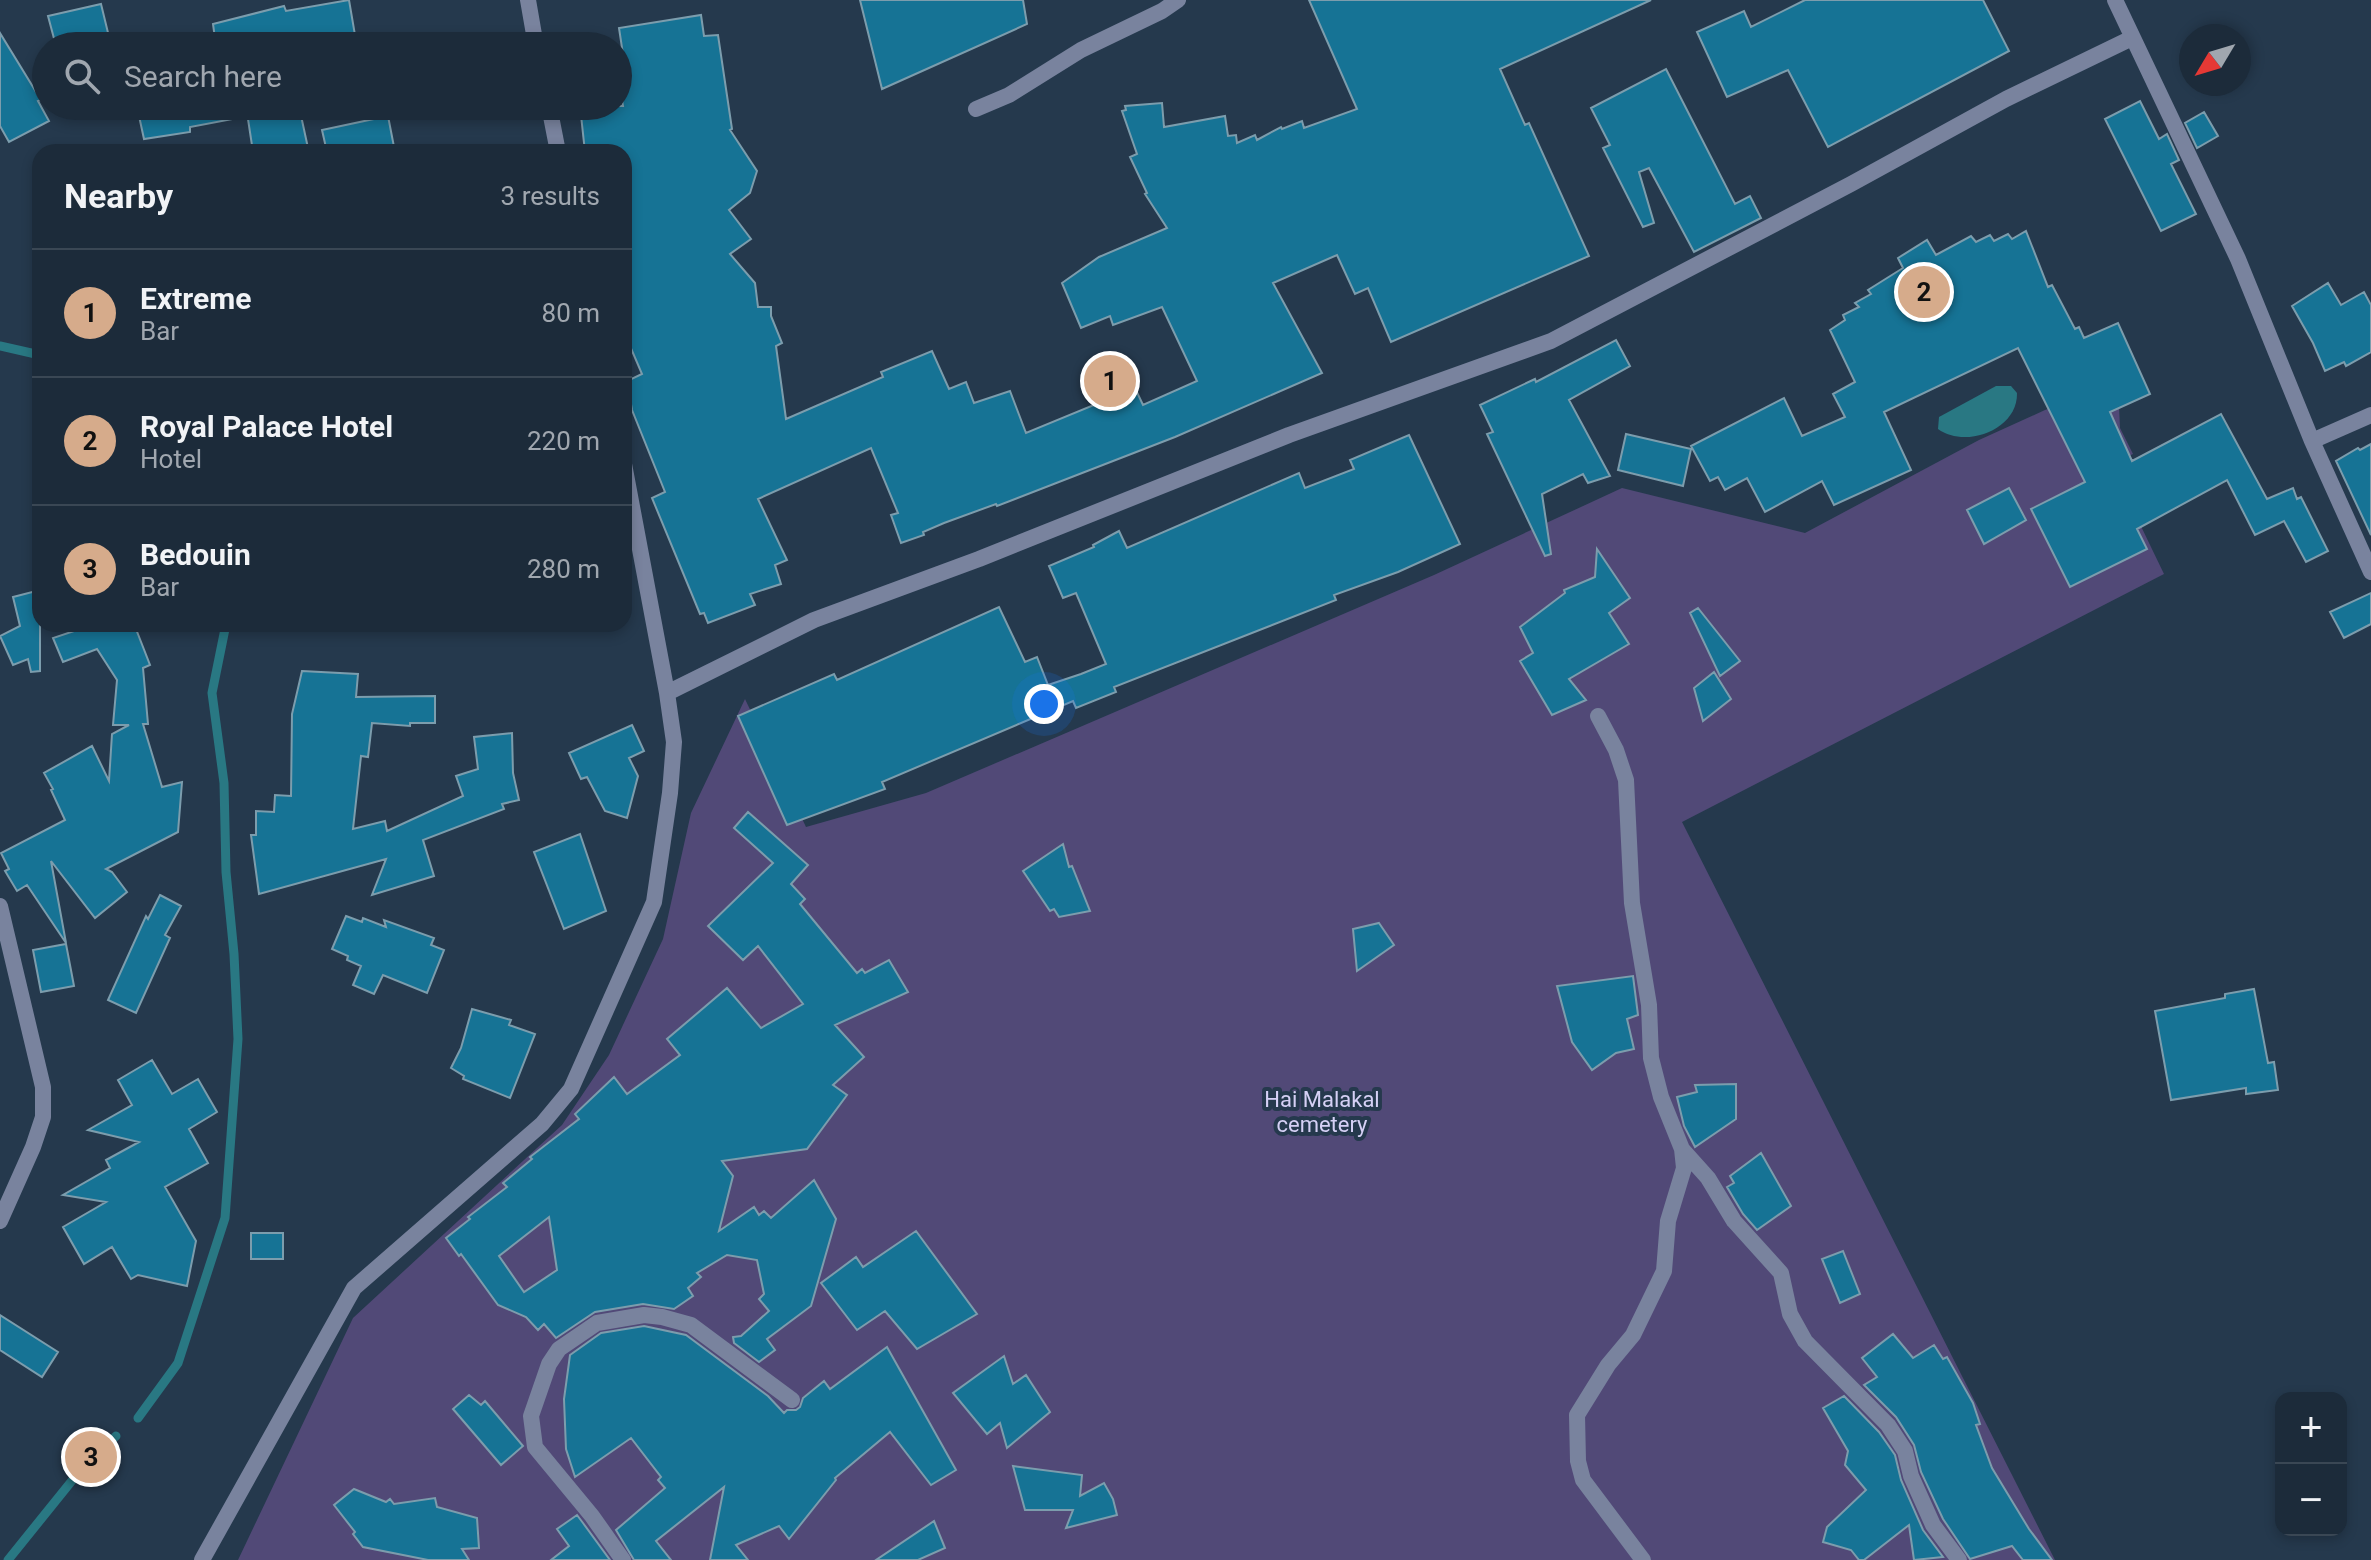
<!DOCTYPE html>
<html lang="en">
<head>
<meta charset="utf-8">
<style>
	:root { --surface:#1c2b3a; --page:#293745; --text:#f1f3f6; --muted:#a0a7af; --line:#3a4754; --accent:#d6ab8b }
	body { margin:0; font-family:Roboto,sans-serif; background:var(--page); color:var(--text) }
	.controls { position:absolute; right:24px; bottom:24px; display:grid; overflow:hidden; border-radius:16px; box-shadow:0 4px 12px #0003 }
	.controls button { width:72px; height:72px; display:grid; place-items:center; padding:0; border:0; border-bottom:2px solid var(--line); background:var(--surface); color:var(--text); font:40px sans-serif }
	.compass { position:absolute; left:2179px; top:24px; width:72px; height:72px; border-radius:50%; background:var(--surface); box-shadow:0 4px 12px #0003; rotate:232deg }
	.you { position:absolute; left:1044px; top:704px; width:28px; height:28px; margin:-20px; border:6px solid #fff; border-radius:50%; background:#1a73e8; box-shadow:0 0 0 12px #1a73e833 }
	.badge { display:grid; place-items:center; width:52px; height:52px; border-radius:50%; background:var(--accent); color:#111; font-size:26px; font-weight:700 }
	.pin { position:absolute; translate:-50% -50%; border:4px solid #fff; box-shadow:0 2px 8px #0006 }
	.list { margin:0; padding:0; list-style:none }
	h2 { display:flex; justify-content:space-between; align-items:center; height:104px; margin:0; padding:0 32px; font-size:34px }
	h2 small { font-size:26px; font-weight:400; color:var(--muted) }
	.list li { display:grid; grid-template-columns:52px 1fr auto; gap:24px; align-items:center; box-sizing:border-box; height:128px; padding:0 32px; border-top:2px solid var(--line) }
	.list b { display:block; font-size:30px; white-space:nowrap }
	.list p { margin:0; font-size:26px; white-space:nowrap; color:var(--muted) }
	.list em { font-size:26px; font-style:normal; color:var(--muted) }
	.icon { flex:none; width:44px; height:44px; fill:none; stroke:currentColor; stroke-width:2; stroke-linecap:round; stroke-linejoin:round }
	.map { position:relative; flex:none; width:2371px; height:1560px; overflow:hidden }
	.search { position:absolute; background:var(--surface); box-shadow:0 4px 12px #0003; left:32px; top:32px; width:600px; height:88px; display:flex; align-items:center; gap:20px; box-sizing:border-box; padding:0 28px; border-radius:44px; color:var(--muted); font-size:30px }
	.panel { position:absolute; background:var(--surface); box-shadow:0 4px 12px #0003; left:32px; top:144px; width:600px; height:488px; border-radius:24px }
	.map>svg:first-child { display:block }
	.green { fill:#514977 }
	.water { fill:#297883 }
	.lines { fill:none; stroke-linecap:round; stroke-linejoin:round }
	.stream { stroke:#297883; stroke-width:9 }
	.building { fill:#167395; stroke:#7c9dad; stroke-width:2; fill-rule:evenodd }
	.minor { stroke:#79839e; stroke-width:16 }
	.labels { text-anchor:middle; stroke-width:8; stroke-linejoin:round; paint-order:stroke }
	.park-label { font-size:22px; fill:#d5d0f5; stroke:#25394d }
</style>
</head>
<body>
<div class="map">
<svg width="2371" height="1560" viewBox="0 0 2371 1560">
	<rect width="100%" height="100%" fill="#25394d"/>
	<path class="green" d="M 2118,383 L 2120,428 L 2133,454 L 2111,464 L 2164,574 L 1682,822 L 2055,1560 L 238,1560 L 353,1318 L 562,1125 L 609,1055 L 663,939 L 691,813 L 745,699 L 806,827 L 926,793 L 1434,575 L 1622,488 L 1805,533 L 1979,440 L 2045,410 Z"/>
	<path class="water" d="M 1996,386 L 2011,386 L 2017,393 C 2018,430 1965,449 1938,429 L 1939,417 Z"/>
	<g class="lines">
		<path class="stream" d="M 0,346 L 40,355
			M 138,1418 L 178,1363 L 225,1218 L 238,1039 L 234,954 L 226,872 L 224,783 L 212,693 L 226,624
			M 8,1560 L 83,1467 L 116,1436"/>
	</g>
	<path class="building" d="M 349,0 L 355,35 L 325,38 L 327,46 L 216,46 L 213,24 L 284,6 L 286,11 Z
		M 860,0 L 1023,0 L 1027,24 L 882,89 Z
		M 1309,0 L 1651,0 L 1500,69 L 1525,125 L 1529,123 L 1589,256 L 1391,342 L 1368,288 L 1355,294 L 1337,255 L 1273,283 L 1322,373 L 1175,437 L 997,506 L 996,504 L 944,523 L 923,532 L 924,535 L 901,543 L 891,515 L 898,513 L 871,448 L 758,499 L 787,560 L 775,565 L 781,584 L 750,594 L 755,605 L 708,623 L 704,613 L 700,614 L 652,498 L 665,492 L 632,410 L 627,381 L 642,374 L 624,332 L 624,152 L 585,152 L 580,106 L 623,106 L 618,76 L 626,74 L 619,28 L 701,15 L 704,36 L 718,35 L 732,129 L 730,130 L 757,171 L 750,193 L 729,210 L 751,239 L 730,254 L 755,283 L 758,307 L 771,307 L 771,316 L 782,343 L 776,346 L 786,419 L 883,377 L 881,372 L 932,351 L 949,389 L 966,382 L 974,403 L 1010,391 L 1026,433 L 1135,388 L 1143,405 L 1197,381 L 1162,307 L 1113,325 L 1110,316 L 1081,328 L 1062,283 L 1099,257 L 1167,228 L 1145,194 L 1147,193 L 1130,157 L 1137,154 L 1122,111 L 1126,110 L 1125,106 L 1162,103 L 1164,127 L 1225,116 L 1228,136 L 1236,135 L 1237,143 L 1255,135 L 1257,140 L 1281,127 L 1282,129 L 1302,121 L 1304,128 L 1357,109 Z
		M 1805,0 L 1983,0 L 2009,51 L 1828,147 L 1788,70 L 1727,97 L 1697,32 L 1744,11 L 1751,27 Z
		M 101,4 L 110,41 L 88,46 L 56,46 L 48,16 Z
		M 0,33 L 41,100 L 38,101 L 49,121 L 9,142 L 0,126 Z
		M 1666,69 L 1735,204 L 1750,196 L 1761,218 L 1694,252 L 1649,168 L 1639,172 L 1654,223 L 1643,227 L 1603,148 L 1610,145 L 1591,108 Z
		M 2140,101 L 2159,139 L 2167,134 L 2179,160 L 2171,164 L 2196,214 L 2161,231 L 2105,119 Z
		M 180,106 L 237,106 L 238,118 L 190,127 L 190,132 L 144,139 L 139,116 Z
		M 246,106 L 272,106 L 274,117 L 300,111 L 308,148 L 290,152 L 253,152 Z
		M 2204,112 L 2218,136 L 2197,148 L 2185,123 Z
		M 388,116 L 395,152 L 327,152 L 322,130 Z
		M 2026,231 L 2048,287 L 2052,285 L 2075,329 L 2079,327 L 2084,338 L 2118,323 L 2150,394 L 2110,412 L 2132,461 L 2221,414 L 2267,499 L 2293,488 L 2297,499 L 2301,497 L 2328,551 L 2306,562 L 2284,521 L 2255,535 L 2227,480 L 2137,529 L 2147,549 L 2070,587 L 2031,509 L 2085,482 L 2018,348 L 1884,412 L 1911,470 L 1834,505 L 1822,481 L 1765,512 L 1747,478 L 1725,490 L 1718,477 L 1710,481 L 1691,446 L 1784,398 L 1802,436 L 1845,417 L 1833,394 L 1855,382 L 1830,330 L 1845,320 L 1843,315 L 1859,307 L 1855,303 L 1871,294 L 1868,290 L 1903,268 L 1898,258 L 1927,240 L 1936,255 L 1971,236 L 1976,242 L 1990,235 L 1994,241 L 2008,234 L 2012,239 Z
		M 2328,283 L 2341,305 L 2364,292 L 2371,305 L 2371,352 L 2346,366 L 2344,362 L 2325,371 L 2313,343 L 2292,306 Z
		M 1616,340 L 1630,366 L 1569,400 L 1610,476 L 1588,483 L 1583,474 L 1542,494 L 1551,554 L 1545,556 L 1487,434 L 1493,432 L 1480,405 L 1535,379 L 1536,382 Z
		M 1626,434 L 1691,449 L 1683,486 L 1618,470 Z
		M 1409,435 L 1460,544 L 1398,572 L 1334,595 L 1336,600 L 1114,687 L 1116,692 L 1076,708 L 1073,701 L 882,782 L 885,789 L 787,825 L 738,716 L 834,674 L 837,680 L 999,607 L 1025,662 L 1037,657 L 1048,685 L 1081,674 L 1106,664 L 1076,593 L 1063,598 L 1049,566 L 1094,547 L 1093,545 L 1119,531 L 1127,548 L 1299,473 L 1305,488 L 1354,469 L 1350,460 Z
		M 2371,444 L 2371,535 L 2336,461 L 2358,448 L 2360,450 Z
		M 2009,488 L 2026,520 L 1984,544 L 1967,510 Z
		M 1597,549 L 1630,598 L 1609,613 L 1629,644 L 1569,679 L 1586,700 L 1552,715 L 1520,661 L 1533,653 L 1520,627 L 1565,593 L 1564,590 L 1595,577 Z
		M 40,590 L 40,671 L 31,672 L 28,659 L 13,665 L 0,636 L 20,626 L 13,597 Z
		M 2371,593 L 2371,624 L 2344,638 L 2330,612 Z
		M 1698,608 L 1740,661 L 1720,676 L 1690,613 Z
		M 95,624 L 134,624 L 150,665 L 143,668 L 148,724 L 143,724 L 162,787 L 182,782 L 178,832 L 106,869 L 112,872 L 127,892 L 95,918 L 51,861 L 66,943 L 27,885 L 17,891 L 5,871 L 9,869 L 1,853 L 65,820 L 51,790 L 53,789 L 44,773 L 92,746 L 109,781 L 112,734 L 129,725 L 113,725 L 117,680 L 97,649 L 63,662 L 53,638 Z
		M 302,671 L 358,674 L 356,697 L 435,696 L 435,723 L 410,723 L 410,726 L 372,723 L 368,757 L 361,756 L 353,829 L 385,821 L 387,831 L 463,796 L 456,776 L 478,769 L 474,737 L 512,733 L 513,773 L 519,800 L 502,804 L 504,809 L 423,840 L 434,876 L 372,895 L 386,859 L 259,894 L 251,835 L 256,835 L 256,811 L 274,812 L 275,795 L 291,796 L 292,714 Z
		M 1714,672 L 1731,699 L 1703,721 L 1694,688 Z
		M 632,725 L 644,751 L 629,758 L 638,776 L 627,818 L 605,811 L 587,777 L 581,779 L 569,753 Z
		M 748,812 L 808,865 L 791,884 L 805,899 L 800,904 L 857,973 L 862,969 L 865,973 L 889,960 L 908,992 L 835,1025 L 864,1057 L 833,1085 L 847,1095 L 807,1149 L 722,1161 L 733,1176 L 719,1231 L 754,1207 L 759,1215 L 764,1211 L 771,1218 L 814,1180 L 836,1219 L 811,1306 L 767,1339 L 775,1350 L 759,1362 L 734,1343 L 733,1337 L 741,1336 L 769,1311 L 759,1299 L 764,1294 L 757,1260 L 727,1255 L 697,1273 L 701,1277 L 688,1288 L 693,1296 L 674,1309 L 643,1304 L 595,1312 L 556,1338 L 544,1324 L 538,1330 L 526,1317 L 498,1305 L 461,1254 L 459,1256 L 446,1238 L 470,1219 L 468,1217 L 507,1187 L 503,1183 L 532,1159 L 530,1157 L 579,1119 L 575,1114 L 614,1077 L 627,1094 L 680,1055 L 667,1039 L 727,988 L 761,1028 L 803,1004 L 758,946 L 743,960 L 708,926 L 773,863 L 734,828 ZM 549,1217 L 557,1270 L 524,1292 L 499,1256 Z
		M 580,834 L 606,911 L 564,929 L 534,852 Z
		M 1063,844 L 1069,867 L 1072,866 L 1090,911 L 1059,917 L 1054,909 L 1050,911 L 1023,871 Z
		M 160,895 L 181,906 L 165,935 L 170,938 L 136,1013 L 108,1000 L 146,916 L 148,919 Z
		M 346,916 L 362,922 L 363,918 L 386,927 L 384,920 L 434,938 L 431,945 L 444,950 L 427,993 L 383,975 L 374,994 L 353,985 L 361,966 L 347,960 L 348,956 L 332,949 Z
		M 1379,923 L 1394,945 L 1357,971 L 1353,929 Z
		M 66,944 L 74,986 L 41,992 L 33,950 Z
		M 1633,976 L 1638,1015 L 1627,1019 L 1634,1049 L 1616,1053 L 1592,1070 L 1572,1042 L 1557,986 Z
		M 2254,989 L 2268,1063 L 2274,1062 L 2278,1090 L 2246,1094 L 2246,1088 L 2171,1100 L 2155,1011 L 2225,998 L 2225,994 Z
		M 472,1009 L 511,1020 L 509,1025 L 535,1034 L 510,1098 L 463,1079 L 464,1076 L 451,1068 L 461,1048 Z
		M 152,1060 L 172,1094 L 198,1079 L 217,1112 L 189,1129 L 208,1163 L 165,1187 L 196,1241 L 187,1286 L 138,1275 L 131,1279 L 112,1247 L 84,1264 L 63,1227 L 106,1202 L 63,1195 L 110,1168 L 106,1160 L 139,1142 L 88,1130 L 132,1105 L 118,1080 Z
		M 1736,1084 L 1736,1119 L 1695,1147 L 1684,1126 L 1677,1097 L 1697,1092 L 1695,1085 Z
		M 1761,1153 L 1791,1206 L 1757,1230 L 1743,1214 L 1727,1187 L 1734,1183 L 1730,1176 Z
		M 916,1231 L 977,1314 L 917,1349 L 885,1311 L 857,1330 L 821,1283 L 856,1257 L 863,1267 Z
		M 251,1233 L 283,1233 L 283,1259 L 251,1259 Z
		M 1843,1251 L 1860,1294 L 1840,1303 L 1822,1259 Z
		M 0,1315 L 58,1352 L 42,1377 L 0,1350 Z
		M 644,1326 L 686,1335 L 768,1396 L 784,1413 L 787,1410 L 796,1410 L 800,1407 L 803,1398 L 824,1381 L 830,1389 L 887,1347 L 956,1470 L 931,1485 L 890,1432 L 835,1478 L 836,1480 L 789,1539 L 779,1526 L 736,1545 L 748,1560 L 710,1560 L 724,1487 L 656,1541 L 671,1560 L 634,1560 L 616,1530 L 665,1488 L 658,1480 L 661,1477 L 631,1438 L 575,1477 L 566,1449 L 564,1399 L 570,1355 L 601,1333 Z
		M 1893,1334 L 1913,1358 L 1934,1345 L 1943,1359 L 1947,1357 L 1973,1403 L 1980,1424 L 1976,1425 L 1992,1468 L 2029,1529 L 2052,1560 L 2023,1560 L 2012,1546 L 1970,1559 L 1943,1519 L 1921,1472 L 1914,1445 L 1896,1417 L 1864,1385 L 1877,1377 L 1862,1358 Z
		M 1004,1356 L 1013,1384 L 1026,1375 L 1050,1412 L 1007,1448 L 1000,1423 L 987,1434 L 953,1393 Z
		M 469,1395 L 481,1405 L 485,1401 L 523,1446 L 501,1465 L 453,1409 Z
		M 1844,1396 L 1879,1432 L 1895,1455 L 1901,1480 L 1923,1530 L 1943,1557 L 1914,1560 L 1909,1525 L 1864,1560 L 1859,1560 L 1851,1550 L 1823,1542 L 1827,1527 L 1866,1490 L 1845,1465 L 1848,1451 L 1823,1408 Z
		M 1013,1466 L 1082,1475 L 1080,1496 L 1104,1483 L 1113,1499 L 1117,1515 L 1066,1528 L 1073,1510 L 1025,1510 Z
		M 354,1489 L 386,1502 L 390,1499 L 394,1504 L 435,1498 L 437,1507 L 477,1518 L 479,1548 L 462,1549 L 469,1560 L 428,1560 L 363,1547 L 353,1534 L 355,1532 L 334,1505 Z
		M 577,1515 L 583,1523 L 610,1560 L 551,1560 L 569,1546 L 557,1529 Z
		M 934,1521 L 945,1548 L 918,1560 L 876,1560 Z"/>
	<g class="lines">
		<path class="minor" d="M 528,0 L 536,46
			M 2115,0 L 2238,259 L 2312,441 L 2371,572
			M 549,106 L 558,152
			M 976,109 L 1009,95 L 1081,50 L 1162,11 L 1178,0
			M 2312,441 L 2371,415
			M 667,693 L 814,620 L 979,559 L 1289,435 L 1551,341 L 1851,184 L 2006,99 L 2132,38
			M 1598,716 L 1616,750 L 1626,780 L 1632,903 L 1649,1005 L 1651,1058 L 1661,1097 L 1682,1149 L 1684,1168 L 1668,1221 L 1664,1271 L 1633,1335 L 1608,1365 L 1577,1415 L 1578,1461 L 1583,1480 L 1643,1560
			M 0,906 L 43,1087 L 43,1117 L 33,1147 L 0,1221
			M 1682,1149 L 1708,1178 L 1734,1221 L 1781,1273 L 1790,1314 L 1805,1341 L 1888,1425 L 1905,1451 L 1911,1476 L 1933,1525 L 1959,1560
			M 202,1560 L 354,1288 L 542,1124 L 571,1089 L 654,902 L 670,793 L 674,742 L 667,693 L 624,464
			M 623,1560 L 592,1516 L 535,1447 L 531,1416 L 549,1364 L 559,1349 L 597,1323 L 644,1315 L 662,1317 L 691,1325 L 792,1400"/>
	</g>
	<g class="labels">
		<g class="park-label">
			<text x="1322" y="1107">Hai Malakal<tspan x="1322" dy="25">cemetery</tspan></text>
		</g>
	</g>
</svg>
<div class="controls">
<button>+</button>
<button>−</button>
</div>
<svg class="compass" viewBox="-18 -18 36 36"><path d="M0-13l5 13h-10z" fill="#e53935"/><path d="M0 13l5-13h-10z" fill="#a0a7af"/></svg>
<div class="you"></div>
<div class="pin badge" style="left:1110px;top:381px">1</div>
<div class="pin badge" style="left:1924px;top:292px">2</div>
<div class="pin badge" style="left:91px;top:1457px">3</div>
<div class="search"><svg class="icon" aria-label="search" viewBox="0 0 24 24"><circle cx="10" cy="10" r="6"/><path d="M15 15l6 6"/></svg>Search here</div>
<section class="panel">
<h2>Nearby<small>3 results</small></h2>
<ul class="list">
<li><span class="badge">1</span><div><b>Extreme</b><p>Bar</p></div><em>80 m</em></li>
<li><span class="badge">2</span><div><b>Royal Palace Hotel</b><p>Hotel</p></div><em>220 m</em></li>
<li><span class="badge">3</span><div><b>Bedouin</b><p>Bar</p></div><em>280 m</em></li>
</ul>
</section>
</div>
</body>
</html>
